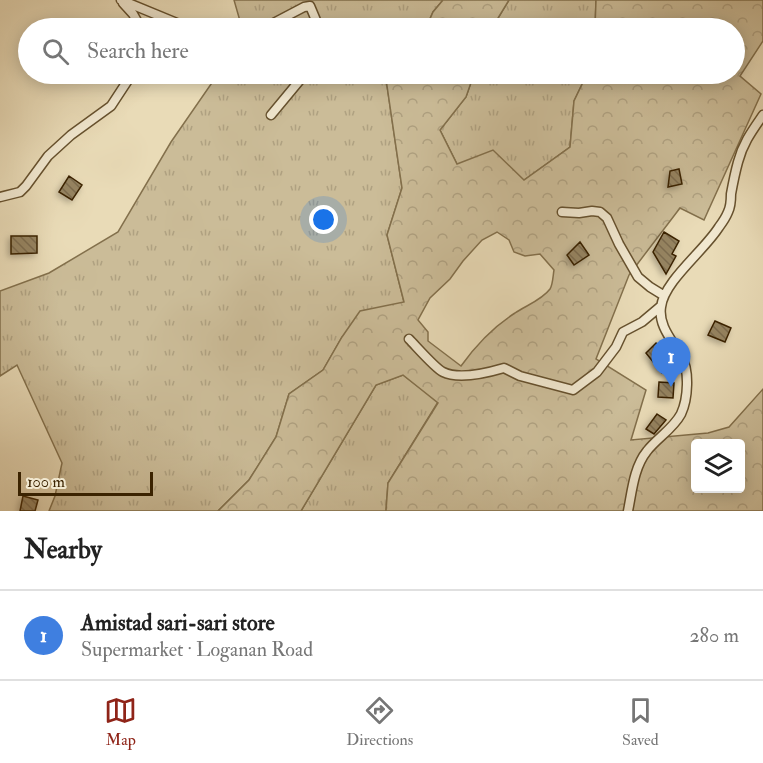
<!DOCTYPE html>
<html lang="en">
<head>
<meta charset="utf-8">
<style>
	:root { --surface:#fff; --page:#f6f6f6; --text:#222; --muted:#767676; --line:#e0e0e0; --accent:#8f2418 }
	body { margin:0; font-family:"IM FELL Double Pica",serif; background:var(--page); color:var(--text) }
	.controls { position:absolute; right:18px; bottom:18px; display:grid; overflow:hidden; border-radius:6px; box-shadow:0 3px 15px #0003 }
	.controls button { width:54px; height:54px; display:grid; place-items:center; padding:0; border:0; border-bottom:2px solid var(--line); background:var(--surface); color:var(--text); font:30px sans-serif }
	.scale { position:absolute; left:18px; bottom:15px; width:135px; box-sizing:border-box; padding-left:6px; border:3px solid #3b2301; border-top:0; font-size:16px; line-height:21px; white-space:nowrap; color:#3b2301; -webkit-text-stroke:4px #f1e8d0; paint-order:stroke }
	.you { position:absolute; left:324px; top:220px; width:21px; height:21px; margin:-15px; border:4px solid #fff; border-radius:50%; background:#1a73e8; box-shadow:0 0 0 9px #1a73e833 }
	.badge { display:grid; place-items:center; width:39px; height:39px; border-radius:50%; background:var(--accent); color:#fff; font-size:20px; font-weight:700 }
	.pin { position:absolute; translate:-50% -50px; filter:drop-shadow(0 2px 3px #0008) }
	.pin::after { content:''; position:absolute; top:32px; width:21px; height:18px; background:inherit; clip-path:polygon(0 0,100% 0,50% 100%) }
	.list { margin:0; padding:0; list-style:none }
	h2 { display:flex; justify-content:space-between; align-items:center; height:78px; margin:0; padding:0 24px; font-size:26px }
	h2 small { font-size:20px; font-weight:400; color:var(--muted) }
	.list li { display:grid; grid-template-columns:39px 1fr auto; gap:18px; align-items:center; box-sizing:border-box; height:90px; padding:0 24px; border-top:2px solid var(--line) }
	.list b { display:block; font-size:22px; white-space:nowrap }
	.list p { margin:0; font-size:20px; white-space:nowrap; color:var(--muted) }
	.list em { font-size:20px; font-style:normal; color:var(--muted) }
	.icon { flex:none; width:33px; height:33px; fill:none; stroke:currentColor; stroke-width:2; stroke-linecap:round; stroke-linejoin:round }
	.map { position:relative; flex:none; width:763px; height:511px; overflow:hidden }
	.search { position:absolute; background:var(--surface); box-shadow:0 3px 15px #0003; left:18px; right:18px; top:18px; height:66px; display:flex; align-items:center; gap:15px; box-sizing:border-box; padding:0 21px; border-radius:33px; color:var(--muted); font-size:22px }
	.sheet { height:168px; background:var(--surface) }
	nav { display:flex; justify-content:space-around; align-items:center; box-sizing:border-box; height:84px; border-top:2px solid var(--line); background:var(--surface); font-size:16px; color:var(--muted) }
	nav a { display:grid; justify-items:center; gap:3px }
	nav .on { color:var(--accent) }
	.map>svg:first-child { display:block }
	.grass { fill:url(#grass-tufts); stroke:#83704c; stroke-width:1.5 }
	.forest { fill:url(#forest-crowns); stroke:#83704c; stroke-width:1.5; fill-rule:evenodd }
	.building { fill:url(#building-back-hatch); stroke:#3b2301; stroke-width:1.5; filter:url(#shadow) }
	.lines { fill:none; stroke-linecap:round; stroke-linejoin:round }
	.street-casing { stroke:#66512e; stroke-width:11 }
	.street { stroke:#f1e8d0; stroke-width:8 }
</style>
</head>
<body>
<div class="map">
<svg width="763" height="511" viewBox="0 0 763 511">
	<defs>
		<pattern id="grass-tufts" width="24" height="20" patternUnits="userSpaceOnUse" patternTransform="scale(1.5)"><rect width="24" height="20" fill="#cbbc98"/><path d="M3 7l-1-3M5 7V3M7 7l1-3M15 17l-1-3M17 17v-4M19 17l1-3" fill="none" stroke="#afa181"/></pattern>
		<pattern id="forest-crowns" width="20" height="18" patternUnits="userSpaceOnUse" patternTransform="scale(1.5)"><rect width="20" height="18" fill="#cbbc98"/><path d="M2 6a3 3 0 1 1 6 0M12 15a3 3 0 1 1 6 0" fill="none" stroke="#afa181"/></pattern>
		<pattern id="building-back-hatch" width="6" height="6" patternUnits="userSpaceOnUse" patternTransform="scale(1.5)"><rect width="6" height="6" fill="#958360"/><path d="M-1 5l2 2M0 0l6 6M5-1l2 2" fill="none" stroke="#7b6b4d"/></pattern>
		<filter id="shadow"><feDropShadow dx="-2.5" dy="2.5" stdDeviation="3" flood-color="#0004"/></filter>
	</defs>
	<rect width="100%" height="100%" fill="#e9dbb7"/>
	<filter id="stains"><feTurbulence type="fractalNoise" baseFrequency=".00333" numOctaves="4"/><feColorMatrix values="0 0 0 0 .2 0 0 0 0 .09 0 0 0 0 .02 0 0 0 .5 -.17"/></filter>
	<radialGradient id="worn" r=".72"><stop offset=".6" stop-color="#630" stop-opacity="0"/><stop offset="1" stop-color="#630" stop-opacity=".3"/></radialGradient>
	<path class="grass" d="M 234,0 L 443,0 L 433,12 L 426,28 L 242,28 Z
		M 509,0 L 596,0 L 595,28 L 492,28 Z
		M 218,74 L 391,74 L 386,79 L 402,188 L 387,235 L 404,302 L 342,337 L 323,370 L 289,394 L 276,437 L 249,480 L 218,511 L 49,511 L 55,496 L 62,463 L 17,365 L 0,376 L 0,291 L 49,273 L 118,232 L 171,142 Z
		M 474,74 L 587,74 L 574,101 L 570,147 L 524,180 L 457,164 L 440,130 L 466,97 Z
		M 403,375 L 438,402 L 388,483 L 386,511 L 301,511 L 376,385 Z"/>
	<path class="forest" d="M 443,0 L 509,0 L 492,28 L 426,28 L 433,12 Z
		M 596,0 L 763,0 L 763,41 L 740,76 L 761,94 L 704,220 L 680,208 L 629,275 L 596,359 L 646,390 L 631,440 L 708,433 L 729,427 L 763,389 L 763,511 L 386,511 L 388,483 L 438,403 L 403,375 L 376,385 L 301,511 L 218,511 L 249,480 L 276,437 L 289,394 L 323,370 L 342,337 L 360,311 L 404,302 L 387,235 L 402,188 L 386,79 L 391,74 L 474,74 L 466,97 L 440,130 L 457,164 L 493,150 L 524,180 L 570,147 L 574,101 L 587,74 L 734,74 L 734,28 L 595,28 ZM 497,232 L 509,240 L 514,252 L 525,256 L 540,254 L 554,270 C 553,275 553,284 550,289 C 542,300 525,306 515,313 C 493,327 476,345 461,366 L 428,341 L 428,332 L 418,320 L 430,298 L 450,279 L 463,261 L 482,240 ZM 696,444 L 740,444 L 740,488 L 696,488 Z"/>
	<path class="building" d="M 679,169 L 682,184 L 668,187 L 670,171 Z
		M 69,176 L 82,185 L 72,200 L 59,192 Z
		M 664,232 L 679,241 L 672,254 L 676,256 L 666,274 L 653,252 Z
		M 11,236 L 37,236 L 37,253 L 11,254 Z
		M 580,242 L 589,255 L 574,265 L 567,255 Z
		M 715,321 L 731,328 L 725,342 L 708,335 Z
		M 656,343 L 666,354 L 662,358 L 669,367 L 662,373 L 646,353 Z
		M 659,382 L 674,383 L 673,398 L 658,397 Z
		M 657,414 L 666,420 L 654,434 L 646,429 Z
		M 23,496 L 38,500 L 35,511 L 20,511 Z"/>
	<g class="lines">
		<g class="street-casing">
			<path id="street" d="M 121,0 L 189,28
				M 123,3 L 133,14 L 141,28
				M 264,28 L 304,7 L 310,6 L 318,25 L 318,28
				M 271,115 L 305,74
				M 0,197 L 20,192 L 26,186 L 48,156 L 71,135 L 111,106 L 132,74
				M 562,212 L 579,213 L 592,211 L 600,212 L 607,218 L 619,244 L 638,277 L 650,287 L 663,295
				M 409,339 C 416,346 435,368 443,372 C 459,380 487,373 504,368 L 520,376 L 573,390 L 597,372 L 616,347 L 623,332 L 642,322 L 661,306
				M 628,511 C 632,491 634,467 647,451 C 657,438 673,429 681,414 C 688,399 690,370 681,356 C 673,341 658,326 661,307 C 664,281 704,251 719,227 C 722,223 726,217 728,212 C 731,206 731,199 731,194 C 733,183 735,173 738,162 C 743,143 752,131 763,115"/>
		</g>
		<use href="#street" class="street"/>
	</g>
	<rect width="100%" height="100%" filter="url(#stains)"/>
	<rect width="100%" height="100%" fill="url(#worn)"/>
</svg>
<div class="controls">
<button><svg class="icon" aria-label="layers" viewBox="0 0 24 24"><path d="M12 4l9 5-9 5-9-5zM3 14l9 5 9-5"/></svg></button>
</div>
<div class="scale">100 m</div>
<div class="you"></div>
<div class="pin badge" style="left:671px;top:387px;background:#3f7fe0">1</div>
<div class="search"><svg class="icon" aria-label="search" viewBox="0 0 24 24"><circle cx="10" cy="10" r="6"/><path d="M15 15l6 6"/></svg>Search here</div>
</div>
<section class="sheet">
<h2>Nearby<small></small></h2>
<ul class="list">
<li><span class="badge" style="background:#3f7fe0">1</span><div><b>Amistad sari-sari store</b><p>Supermarket · Loganan Road</p></div><em>280 m</em></li>
</ul>
</section>
<nav>
<a class="on"><svg class="icon" aria-label="map" viewBox="0 0 24 24"><path d="M3 6l6-2 6 2 6-2v14l-6 2-6-2-6 2zM9 4v14M15 6v14"/></svg>Map</a>
<a><svg class="icon" aria-label="directions" viewBox="0 0 24 24"><path d="M12 3l9 9-9 9-9-9zM9 14v-3h6M13 9l2 2-2 2"/></svg>Directions</a>
<a><svg class="icon" aria-label="saved" viewBox="0 0 24 24"><path d="M7 4h10v16l-5-4-5 4z"/></svg>Saved</a>
</nav>
</body>
</html>
